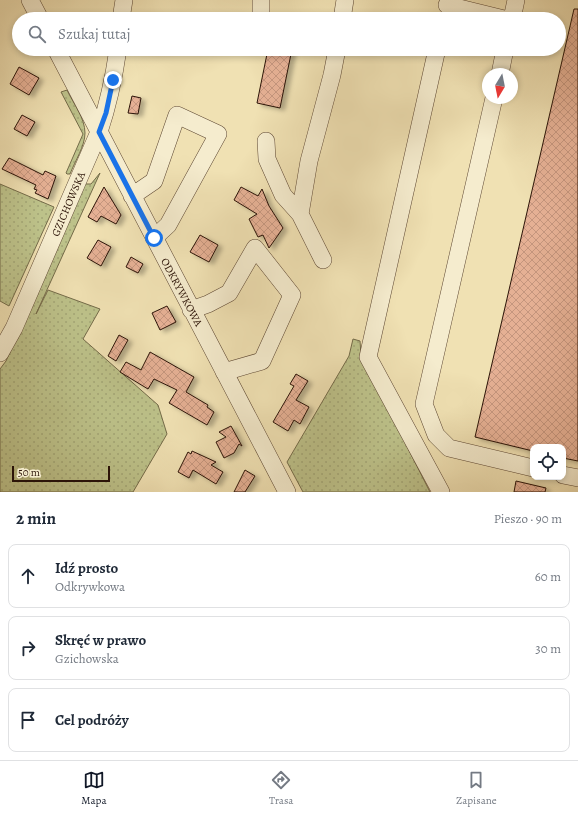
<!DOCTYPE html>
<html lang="pl">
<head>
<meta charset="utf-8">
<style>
	:root { --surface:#fff; --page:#f6f6f7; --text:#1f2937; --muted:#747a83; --line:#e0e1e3; --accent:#111827 }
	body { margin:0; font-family:Alegreya,serif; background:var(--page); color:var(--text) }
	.controls { position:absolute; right:12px; bottom:12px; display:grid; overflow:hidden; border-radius:8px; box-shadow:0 2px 6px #0003 }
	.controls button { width:36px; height:36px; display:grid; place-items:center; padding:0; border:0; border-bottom:1px solid var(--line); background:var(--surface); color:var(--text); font:20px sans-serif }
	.compass { position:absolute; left:482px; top:68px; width:36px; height:36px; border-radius:50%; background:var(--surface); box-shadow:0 2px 6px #0003; rotate:190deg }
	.scale { position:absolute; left:12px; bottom:10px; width:98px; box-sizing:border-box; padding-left:4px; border:2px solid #2c1408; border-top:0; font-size:11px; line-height:14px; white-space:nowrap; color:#2c1408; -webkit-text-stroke:3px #f5ecce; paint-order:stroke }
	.stop { position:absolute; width:12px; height:12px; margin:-9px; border:3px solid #1a73e8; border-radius:50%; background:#fff }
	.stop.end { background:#1a73e8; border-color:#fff; box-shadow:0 1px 4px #0008 }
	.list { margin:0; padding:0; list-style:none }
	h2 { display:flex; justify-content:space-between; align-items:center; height:52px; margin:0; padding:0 16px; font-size:17px }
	h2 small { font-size:13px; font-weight:400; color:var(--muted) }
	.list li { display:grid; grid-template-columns:26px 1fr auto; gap:12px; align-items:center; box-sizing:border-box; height:64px; margin:0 8px 8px; padding:0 8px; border:1px solid var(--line); border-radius:8px }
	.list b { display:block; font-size:15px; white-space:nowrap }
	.list p { margin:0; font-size:13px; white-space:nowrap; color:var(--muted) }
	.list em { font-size:13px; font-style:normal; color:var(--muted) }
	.icon { flex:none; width:22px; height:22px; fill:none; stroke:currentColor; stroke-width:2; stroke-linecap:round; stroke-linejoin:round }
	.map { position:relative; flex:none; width:578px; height:492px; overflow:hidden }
	.search { position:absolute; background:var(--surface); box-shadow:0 2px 6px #0003; left:12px; right:12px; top:12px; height:44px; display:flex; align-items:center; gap:10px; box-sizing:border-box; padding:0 14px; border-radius:22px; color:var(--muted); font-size:15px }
	.sheet { height:268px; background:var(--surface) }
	nav { display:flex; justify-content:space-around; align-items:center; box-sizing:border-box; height:56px; border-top:1px solid var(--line); background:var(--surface); font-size:11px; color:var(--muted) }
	nav a { display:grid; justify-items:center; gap:2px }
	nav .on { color:var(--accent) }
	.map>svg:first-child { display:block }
	.grass { fill:url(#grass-dots); stroke:#746b49 }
	.building { fill:url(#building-cross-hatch); stroke:#2c1408; filter:url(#shadow) }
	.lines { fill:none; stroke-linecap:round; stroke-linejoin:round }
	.minor-casing { stroke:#5d4733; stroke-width:18 }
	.minor { stroke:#f5ecce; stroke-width:17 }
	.route { stroke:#1a73e8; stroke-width:5 }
	.labels { text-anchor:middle; stroke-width:4; stroke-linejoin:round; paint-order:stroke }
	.street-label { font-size:11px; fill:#2c1408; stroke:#f5ecce }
</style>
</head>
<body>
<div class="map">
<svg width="578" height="492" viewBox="0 0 578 492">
	<defs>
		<pattern id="grass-dots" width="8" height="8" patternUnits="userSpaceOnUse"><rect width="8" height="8" fill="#bdc28a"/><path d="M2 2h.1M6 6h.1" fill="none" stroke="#a3a676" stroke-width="1.8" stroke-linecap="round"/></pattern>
		<pattern id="building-cross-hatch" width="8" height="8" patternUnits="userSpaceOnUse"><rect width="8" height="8" fill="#e5b094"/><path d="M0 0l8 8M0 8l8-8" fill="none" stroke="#c5967e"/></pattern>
		<filter id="shadow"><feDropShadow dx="4.5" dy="2.5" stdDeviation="2" flood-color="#0004"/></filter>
	</defs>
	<rect width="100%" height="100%" fill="#f0e1b3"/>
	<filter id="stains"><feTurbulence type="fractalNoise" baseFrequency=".005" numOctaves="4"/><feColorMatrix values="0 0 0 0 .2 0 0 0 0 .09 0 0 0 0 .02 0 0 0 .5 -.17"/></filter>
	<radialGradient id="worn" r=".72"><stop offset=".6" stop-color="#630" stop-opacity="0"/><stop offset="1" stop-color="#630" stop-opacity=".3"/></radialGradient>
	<path class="grass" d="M 67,90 C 73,103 85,118 85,133 C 85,146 75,161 70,174 L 67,174 L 66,173 L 83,134 L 61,92 Z
		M 100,173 L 36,314 L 48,290 L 100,309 L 83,339 L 158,405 L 167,434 L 133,492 L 0,492 L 0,369 L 6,361 L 85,184 L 91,184 Z
		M 0,184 L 54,207 L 9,306 L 0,301 Z
		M 353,339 L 360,341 L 361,355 L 430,492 L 303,492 L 287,462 L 349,356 Z"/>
	<path class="building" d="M 574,9 L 578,9 L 578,461 L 563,458 L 563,447 L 533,447 L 533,451 L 475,437 Z
		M 268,49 L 292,49 L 280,108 L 257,103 Z
		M 19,67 L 39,78 L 29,95 L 10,84 Z
		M 132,96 L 141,98 L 138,114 L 128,113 Z
		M 22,115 L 35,122 L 27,136 L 14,129 Z
		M 9,158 L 43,175 L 45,171 L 56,176 L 48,199 L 35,193 L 37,190 L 34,189 L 36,185 L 2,169 Z
		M 104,187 L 121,215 L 116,224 L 101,216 L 97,222 L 88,217 Z
		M 241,187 L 258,196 L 262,189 L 269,206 L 283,228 L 269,248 L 263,235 L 258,237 L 249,219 L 257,214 L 234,200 Z
		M 200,235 L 218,245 L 209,262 L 190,252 Z
		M 98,240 L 111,247 L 101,266 L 87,258 Z
		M 131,257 L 143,264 L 138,273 L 126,267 Z
		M 167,306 L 176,322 L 160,330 L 152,313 Z
		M 119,335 L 128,340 L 116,361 L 108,356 Z
		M 150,352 L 194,377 L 186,392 L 208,405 L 207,407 L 214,412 L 207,425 L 169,403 L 177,390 L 154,379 L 148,389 L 120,372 L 126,362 L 141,370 Z
		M 296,374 L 308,381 L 296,400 L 309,407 L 300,424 L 294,420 L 288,431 L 273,422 L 294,386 L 290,384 Z
		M 231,426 L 242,446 L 239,444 L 234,453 L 224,458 L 216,442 L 226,437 L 219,432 Z
		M 192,451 L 216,462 L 211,465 L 223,472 L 216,484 L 193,470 L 189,478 L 178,472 L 188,452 L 191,454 Z
		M 245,470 L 255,476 L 245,492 L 234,492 Z
		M 516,481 L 546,488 L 545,492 L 514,492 Z"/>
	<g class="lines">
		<g class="minor-casing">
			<path id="minor" d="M 30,0 L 40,19
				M 447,5 L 504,19
				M 121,19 L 124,0
				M 261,19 L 261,0
				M 342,19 L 345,0
				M 512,19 L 516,0
				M 56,49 L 287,492
				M 437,49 L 368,357 L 441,492
				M 500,74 L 505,49
				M 494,98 L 424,404 L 436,435 L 449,448 L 533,468
				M 266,141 L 267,159 L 283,195 L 300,214
				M 132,196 L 154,181 L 177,115 L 218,134 L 168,225 L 154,238
				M 323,260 L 300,214 L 309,161 L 332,75 L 337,49
				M 191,310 L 208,304 L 229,293 L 255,248 L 292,295 L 262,361 L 224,372
				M 0,353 L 14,328 L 99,132 C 108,105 114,77 118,49
				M 563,475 L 578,478"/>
		</g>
		<use href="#minor" class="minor"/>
	</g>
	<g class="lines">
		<path class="route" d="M 113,80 L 106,113 L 99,132 L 154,238"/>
	</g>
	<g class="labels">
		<g class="street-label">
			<text transform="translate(68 204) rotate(-67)" y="4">GZICHOWSKA</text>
			<text transform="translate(182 292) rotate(62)" y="4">ODKRYWKOWA</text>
		</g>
	</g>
	<rect width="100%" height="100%" filter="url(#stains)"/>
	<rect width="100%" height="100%" fill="url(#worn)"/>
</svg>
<div class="controls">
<button><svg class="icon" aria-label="locate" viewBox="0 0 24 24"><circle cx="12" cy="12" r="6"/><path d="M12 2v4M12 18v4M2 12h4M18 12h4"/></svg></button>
</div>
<svg class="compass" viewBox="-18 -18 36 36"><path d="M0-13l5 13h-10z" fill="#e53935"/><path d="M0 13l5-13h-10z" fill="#747a83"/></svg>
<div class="scale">50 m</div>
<div class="stop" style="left:154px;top:238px"></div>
<div class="stop end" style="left:113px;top:80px"></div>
<div class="search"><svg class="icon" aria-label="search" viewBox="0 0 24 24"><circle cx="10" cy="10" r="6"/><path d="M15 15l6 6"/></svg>Szukaj tutaj</div>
</div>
<section class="sheet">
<h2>2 min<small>Pieszo · 90 m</small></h2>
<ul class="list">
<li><svg class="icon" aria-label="ahead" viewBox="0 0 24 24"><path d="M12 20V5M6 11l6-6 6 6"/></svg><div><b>Idź prosto</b><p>Odkrywkowa</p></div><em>60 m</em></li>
<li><svg class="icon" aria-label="right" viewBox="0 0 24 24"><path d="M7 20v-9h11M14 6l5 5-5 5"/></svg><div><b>Skręć w prawo</b><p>Gzichowska</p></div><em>30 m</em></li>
<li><svg class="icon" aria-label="arrive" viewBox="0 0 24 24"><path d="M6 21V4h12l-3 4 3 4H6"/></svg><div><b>Cel podróży</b></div></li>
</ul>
</section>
<nav>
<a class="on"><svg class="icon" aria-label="map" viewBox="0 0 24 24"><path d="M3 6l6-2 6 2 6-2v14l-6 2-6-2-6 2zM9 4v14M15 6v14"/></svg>Mapa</a>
<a><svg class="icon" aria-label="directions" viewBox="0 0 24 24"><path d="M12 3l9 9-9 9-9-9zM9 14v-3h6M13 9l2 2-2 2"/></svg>Trasa</a>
<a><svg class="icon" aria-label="saved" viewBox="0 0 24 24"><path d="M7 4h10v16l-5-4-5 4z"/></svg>Zapisane</a>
</nav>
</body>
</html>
